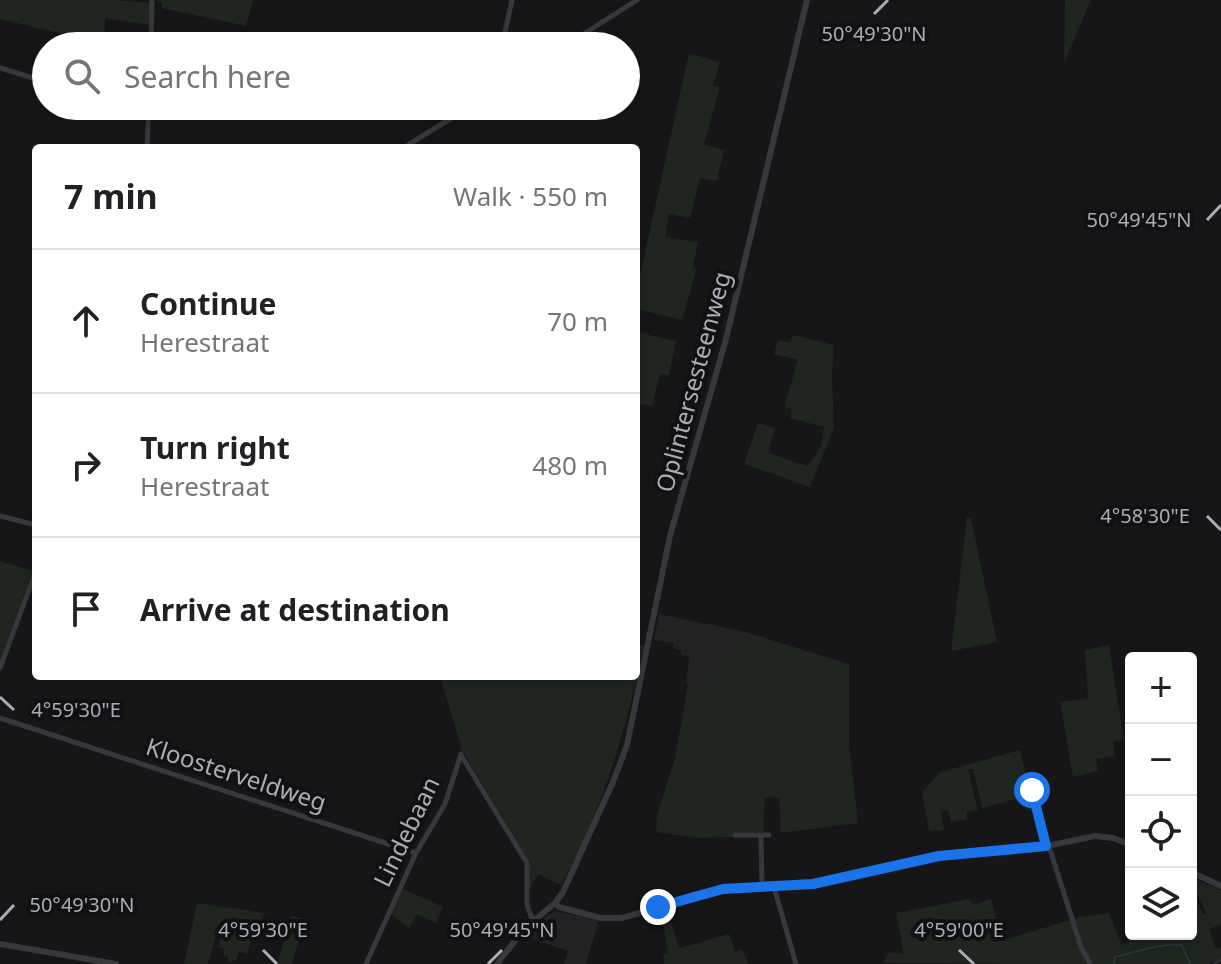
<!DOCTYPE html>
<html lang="en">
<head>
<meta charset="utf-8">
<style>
	:root { --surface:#fff; --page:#f6f6f6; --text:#202124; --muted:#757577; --line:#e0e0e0 }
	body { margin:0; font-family:"Noto Sans",sans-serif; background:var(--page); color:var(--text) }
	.controls { position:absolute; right:24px; bottom:24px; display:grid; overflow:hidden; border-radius:8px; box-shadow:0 4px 12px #0003 }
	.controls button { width:72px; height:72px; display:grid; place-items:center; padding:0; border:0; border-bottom:2px solid var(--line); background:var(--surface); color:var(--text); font:40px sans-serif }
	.stop { position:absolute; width:24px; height:24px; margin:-18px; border:6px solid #1a73e8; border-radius:50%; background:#fff }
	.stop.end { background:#1a73e8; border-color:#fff; box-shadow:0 2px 8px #0008 }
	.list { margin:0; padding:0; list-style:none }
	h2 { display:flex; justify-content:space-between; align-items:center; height:104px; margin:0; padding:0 32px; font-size:34px }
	h2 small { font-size:26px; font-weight:400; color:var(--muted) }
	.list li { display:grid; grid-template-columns:52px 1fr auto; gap:24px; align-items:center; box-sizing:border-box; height:144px; padding:0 32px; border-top:2px solid var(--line) }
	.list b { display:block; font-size:30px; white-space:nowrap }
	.list p { margin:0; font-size:26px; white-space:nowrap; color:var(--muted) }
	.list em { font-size:26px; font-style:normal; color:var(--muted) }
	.icon { flex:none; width:44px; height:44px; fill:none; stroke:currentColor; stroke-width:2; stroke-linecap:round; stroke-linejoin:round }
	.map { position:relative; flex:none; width:1221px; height:964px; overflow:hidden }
	.search { position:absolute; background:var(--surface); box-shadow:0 4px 12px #0003; left:32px; top:32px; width:608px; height:88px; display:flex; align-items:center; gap:20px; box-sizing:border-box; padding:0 28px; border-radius:44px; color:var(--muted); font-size:30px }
	.panel { position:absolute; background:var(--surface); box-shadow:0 4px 12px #0003; left:32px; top:144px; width:608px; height:536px; border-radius:8px }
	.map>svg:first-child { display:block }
	.built { fill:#222225 }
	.green { fill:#1e261f }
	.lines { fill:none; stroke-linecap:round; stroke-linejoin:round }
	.stream { stroke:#2c353c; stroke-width:2 }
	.minor { stroke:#37383d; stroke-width:5 }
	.tertiary { stroke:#37383d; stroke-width:6 }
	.route { stroke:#1a73e8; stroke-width:10 }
	.ticks { fill:none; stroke:#a8adb8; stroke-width:3 }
	.labels { text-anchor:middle; stroke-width:8; stroke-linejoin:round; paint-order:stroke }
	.street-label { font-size:24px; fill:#a8adb8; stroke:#111113 }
	.ticks-label { font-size:20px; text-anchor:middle; fill:#a8adb8; stroke:#111113; stroke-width:8; stroke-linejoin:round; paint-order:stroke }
</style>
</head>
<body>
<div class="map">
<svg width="1221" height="964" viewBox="0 0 1221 964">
	<rect width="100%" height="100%" fill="#161618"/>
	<path class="built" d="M 659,614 L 742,631 L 711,686 L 686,684 L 689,656 L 681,655 L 681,650 L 673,648 L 674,643 L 654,640 Z
		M 554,911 L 599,920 L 586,964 L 564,964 L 568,951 L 527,937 L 534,925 Z"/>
	<path class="green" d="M 0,0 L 115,0 L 150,3 L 149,25 L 105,18 L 104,44 L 0,19 Z
		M 156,0 L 253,0 L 246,26 L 162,8 L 162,3 Z
		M 1065,0 L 1091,0 L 1064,63 Z
		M 689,53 L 720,62 L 713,85 L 720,87 L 704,144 L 724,150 L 717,181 L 700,178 L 690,218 L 669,214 L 665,237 L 698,242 L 693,267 L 697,268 L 682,320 L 636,309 L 636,293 Z
		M 636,332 L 676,341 L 669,375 L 660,374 L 652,406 L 639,404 L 640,401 L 636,400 Z
		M 793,335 L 834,345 L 832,378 L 834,428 L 810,487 L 744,464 L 758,423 L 775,428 L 768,453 L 808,466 L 821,446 L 824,427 L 790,418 L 792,409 L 784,407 L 798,360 L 774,354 L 778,340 L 790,343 Z
		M 967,517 L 971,518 L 997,642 L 951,651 Z
		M 0,561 L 33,571 L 0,660 Z
		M 742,631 L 849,664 L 849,745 L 858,823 L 781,833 L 779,798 L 765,797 L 763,832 L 735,832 L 734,837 L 697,838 L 656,832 L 657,815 L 675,758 L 688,684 L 711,686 Z
		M 636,644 L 644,646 C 626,729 603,810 561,885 L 538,874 L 528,893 L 528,860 L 462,750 L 440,676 L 636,676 Z
		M 1109,645 L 1124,739 L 1113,742 L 1115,756 L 1096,759 L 1098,771 L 1073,777 L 1060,702 L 1088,698 L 1085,650 Z
		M 1020,750 L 1031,795 L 982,808 L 973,769 L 968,769 L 978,812 L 975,810 L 967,812 L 967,819 L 951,822 L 948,810 L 941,812 L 944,830 L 929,831 L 922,792 L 941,772 Z
		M 1191,877 L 1195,897 L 1204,915 L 1206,913 L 1196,892 L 1197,880 L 1221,890 L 1221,925 L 1209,929 L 1215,947 L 1221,948 L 1221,961 L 1207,964 L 1092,964 L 1085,954 L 1074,918 L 1109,913 L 1122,945 L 1143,937 L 1143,934 L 1191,934 Z
		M 401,888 L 443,907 L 436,923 L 417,914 L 409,928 L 390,913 Z
		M 970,899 L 973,905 L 991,899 L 996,920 L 1000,920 L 1007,939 L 1070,920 L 1086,964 L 883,963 L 889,952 L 904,954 L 896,913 Z
		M 197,903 L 264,913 L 257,938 L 252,937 L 247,954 L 239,951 L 236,960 L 228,963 L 228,956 L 223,955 L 224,948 L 219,947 L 222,925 L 219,924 L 208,964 L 184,964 Z
		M 667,909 L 679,948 L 729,934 L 735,951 L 742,949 L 749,964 L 664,964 L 663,954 L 668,954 L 661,910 Z
		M 291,916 L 305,919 L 292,964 L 277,964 Z"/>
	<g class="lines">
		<path class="stream" d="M 1114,964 L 1115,957 C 1138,952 1158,943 1182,945 L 1190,964
			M 1214,964 L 1221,960"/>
		<path class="minor" d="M 151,46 L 152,0
			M 502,46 L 512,0
			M 565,46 L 637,0
			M 0,68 L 46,82
			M 133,106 L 148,110
			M 147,148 L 149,106
			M 403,148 L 471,106
			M 0,516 L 36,525
			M 0,668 L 36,571
			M 0,718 L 416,853
			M 461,755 L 527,863 L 527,905 L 533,921
			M 1032,790 L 1046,846
			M 735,835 L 769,835
			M 761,835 L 762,886
			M 1049,846 L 1081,947 L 1090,964
			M 774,887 L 796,964
			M 366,964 L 416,853 L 445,804 L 461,754"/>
		<path class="tertiary" d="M 1191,872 L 1221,886
			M 555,903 L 559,907 L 601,918 L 622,918 L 723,889 L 813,884 L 939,856 L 1028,850 L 1095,836 L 1113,838 L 1131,845
			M 0,944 L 116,964
			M 497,964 L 524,929 L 555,903 L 563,892 L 613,782 L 627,745 L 670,536 L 726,339 L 807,0"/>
	</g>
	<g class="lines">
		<path class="route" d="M 658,907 L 723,889 L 813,884 L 939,856 L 1046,846 L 1032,790"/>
	</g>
	<path class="ticks" d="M 874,14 L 888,0M 1207,220 L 1221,205M 1207,516 L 1221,530M 0,697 L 14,710M 0,920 L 14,905M 263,950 L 277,964M 959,950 L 974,964M 488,964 L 502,950"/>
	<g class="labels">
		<g class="street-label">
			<text transform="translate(694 382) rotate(-75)" y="8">Oplintersesteenweg</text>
			<text transform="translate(236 775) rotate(18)" y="8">Kloosterveldweg</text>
			<text transform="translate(407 832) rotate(-64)" y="8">Lindebaan</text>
		</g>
	</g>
	<g class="ticks-label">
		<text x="874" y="41">50°49'30"N</text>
		<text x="1139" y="227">50°49'45"N</text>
		<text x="1145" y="523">4°58'30"E</text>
		<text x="76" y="717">4°59'30"E</text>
		<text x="82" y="912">50°49'30"N</text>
		<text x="502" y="937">50°49'45"N</text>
		<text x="263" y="937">4°59'30"E</text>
		<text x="959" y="937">4°59'00"E</text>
	</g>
</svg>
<div class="controls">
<button>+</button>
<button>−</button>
<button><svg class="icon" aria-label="locate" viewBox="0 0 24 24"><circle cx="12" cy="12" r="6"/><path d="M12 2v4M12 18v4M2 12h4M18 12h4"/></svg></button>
<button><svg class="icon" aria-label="layers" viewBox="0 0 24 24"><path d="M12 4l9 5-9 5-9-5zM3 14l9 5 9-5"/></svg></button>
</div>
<div class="stop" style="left:1032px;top:790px"></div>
<div class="stop end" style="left:658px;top:907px"></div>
<div class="search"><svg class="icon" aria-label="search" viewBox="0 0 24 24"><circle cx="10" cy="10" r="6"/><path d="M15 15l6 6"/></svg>Search here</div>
<section class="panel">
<h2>7 min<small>Walk · 550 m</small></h2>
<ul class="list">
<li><svg class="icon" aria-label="ahead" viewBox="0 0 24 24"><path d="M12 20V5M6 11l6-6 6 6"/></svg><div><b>Continue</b><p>Herestraat</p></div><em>70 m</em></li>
<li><svg class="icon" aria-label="right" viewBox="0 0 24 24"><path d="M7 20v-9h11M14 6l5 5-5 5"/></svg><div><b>Turn right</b><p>Herestraat</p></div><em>480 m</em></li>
<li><svg class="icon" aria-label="arrive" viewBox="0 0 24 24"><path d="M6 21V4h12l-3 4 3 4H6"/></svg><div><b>Arrive at destination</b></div></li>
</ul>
</section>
</div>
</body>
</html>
